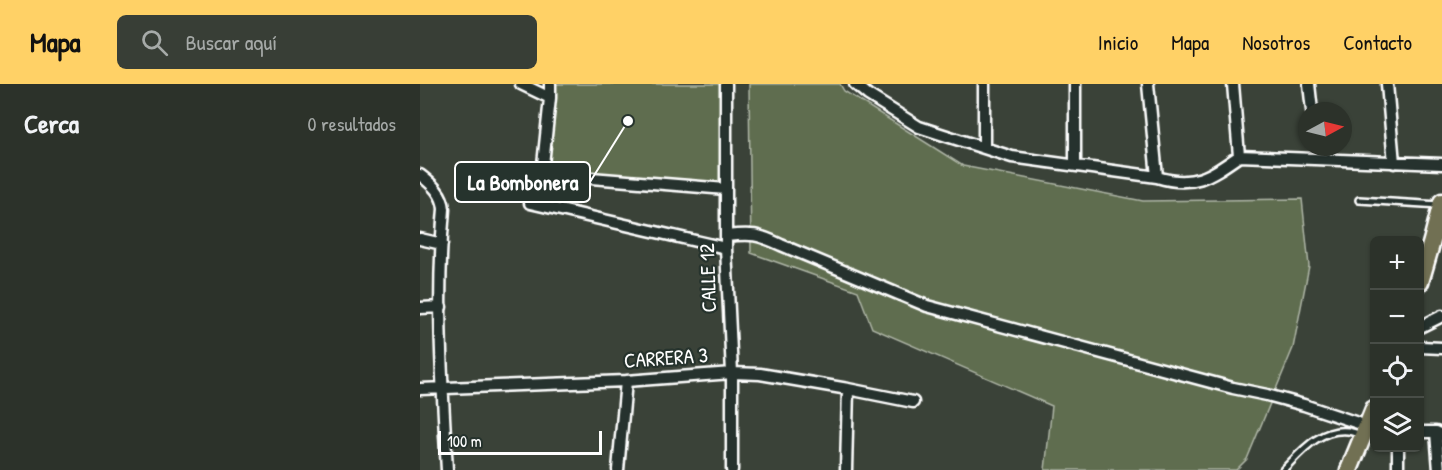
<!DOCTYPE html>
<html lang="es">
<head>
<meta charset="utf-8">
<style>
	:root { --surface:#2c322a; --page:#383e36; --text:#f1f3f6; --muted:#a6aaa8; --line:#484d47; --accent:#ffd166 }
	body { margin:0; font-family:"Patrick Hand",sans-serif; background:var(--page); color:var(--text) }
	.controls { position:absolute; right:18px; bottom:18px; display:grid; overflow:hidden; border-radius:9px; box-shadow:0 2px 4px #0004 }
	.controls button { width:54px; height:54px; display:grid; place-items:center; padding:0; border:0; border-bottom:2px solid var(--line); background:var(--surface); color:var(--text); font:30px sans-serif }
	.compass { position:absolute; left:878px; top:18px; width:54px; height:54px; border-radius:50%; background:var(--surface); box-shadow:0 2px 4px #0004; rotate:83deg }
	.scale { position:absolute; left:18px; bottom:15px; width:164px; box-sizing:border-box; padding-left:6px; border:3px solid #fff; border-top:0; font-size:16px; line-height:21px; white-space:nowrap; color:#fff; -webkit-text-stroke:4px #26332d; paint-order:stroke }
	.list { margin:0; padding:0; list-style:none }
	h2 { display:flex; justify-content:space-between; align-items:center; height:78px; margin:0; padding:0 24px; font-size:26px }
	h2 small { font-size:20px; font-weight:400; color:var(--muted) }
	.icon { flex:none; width:33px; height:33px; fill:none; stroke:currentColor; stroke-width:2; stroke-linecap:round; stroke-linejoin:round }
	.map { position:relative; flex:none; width:1022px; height:386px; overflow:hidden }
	header { display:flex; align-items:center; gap:36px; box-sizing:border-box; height:84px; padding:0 30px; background:var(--accent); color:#111 }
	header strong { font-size:28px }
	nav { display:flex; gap:33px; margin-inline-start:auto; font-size:21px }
	.search { width:420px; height:54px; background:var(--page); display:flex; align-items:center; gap:15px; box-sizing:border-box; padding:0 21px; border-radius:9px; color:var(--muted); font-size:22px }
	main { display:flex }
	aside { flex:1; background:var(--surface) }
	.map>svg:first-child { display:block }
	.green { fill:#5f6d4f; stroke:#afb6a7; stroke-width:1.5 }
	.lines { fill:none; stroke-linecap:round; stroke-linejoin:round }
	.service-casing { stroke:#fff; stroke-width:10 }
	.minor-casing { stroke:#fff; stroke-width:15 }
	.primary-casing { stroke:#fff; stroke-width:21 }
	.service { stroke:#26332d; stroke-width:5 }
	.minor { stroke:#26332d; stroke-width:10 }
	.primary { stroke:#716f52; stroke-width:16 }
	.labels { text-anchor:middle; stroke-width:4.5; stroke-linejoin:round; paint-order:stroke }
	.street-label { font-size:21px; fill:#fff; stroke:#26332d }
	.leader { fill:none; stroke:#fff; stroke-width:2 }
	.callout-dot { fill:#fff; stroke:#26332d; stroke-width:2 }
	.callout { fill:#26332d; stroke:#fff; stroke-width:2 }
	.callout-label { font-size:22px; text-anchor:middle; font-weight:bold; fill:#fff }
</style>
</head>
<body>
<header>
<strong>Mapa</strong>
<div class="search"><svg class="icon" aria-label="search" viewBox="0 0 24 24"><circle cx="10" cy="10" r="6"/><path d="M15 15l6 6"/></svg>Buscar aquí</div>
<nav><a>Inicio</a><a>Mapa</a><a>Nosotros</a><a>Contacto</a></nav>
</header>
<main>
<aside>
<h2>Cerca<small>0 resultados</small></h2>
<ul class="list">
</ul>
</aside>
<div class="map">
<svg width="1022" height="386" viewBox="0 0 1022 386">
	<rect width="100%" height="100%" fill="#3a4238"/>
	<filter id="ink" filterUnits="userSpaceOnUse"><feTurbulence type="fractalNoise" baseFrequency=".0167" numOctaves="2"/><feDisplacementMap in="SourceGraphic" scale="12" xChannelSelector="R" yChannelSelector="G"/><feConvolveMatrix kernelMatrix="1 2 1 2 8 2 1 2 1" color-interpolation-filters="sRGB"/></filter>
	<g filter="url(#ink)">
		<path class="green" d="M 135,0 L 303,0 L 305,103 L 124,88 Z
			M 329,0 L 420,0 L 424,7 L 543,82 L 723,117 L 882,115 L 889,182 L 873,264 L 827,375 L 816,386 L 625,386 L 632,322 L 452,244 L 438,207 L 331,169 Z"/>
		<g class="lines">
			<g class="service-casing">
				<path id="service" d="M 939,116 L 1020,121
					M 863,386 C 881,368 899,344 928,347 C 933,348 938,350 942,351"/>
			</g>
			<g class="minor-casing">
				<path id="minor" d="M 101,0 L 130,14
					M 130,0 L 130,14 L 122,90 L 306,105
					M 306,0 L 306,164 L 312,289 L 312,386
					M 435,0 L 448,11 L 499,43 L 564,64 L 592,73 L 737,93 C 773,104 789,93 819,72 L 1022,80
					M 564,0 L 564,64
					M 728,0 L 737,93
					M 813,0 L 819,72
					M 889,0 L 892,27
					M 967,0 L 974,79
					M 655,80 L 655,0
					M 0,91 C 12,100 23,110 24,125 C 16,212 22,299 27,386
					M 110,119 L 306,164
					M 306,152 C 332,149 338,150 361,161 L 507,222 L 813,304 L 847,311 L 884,321 L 953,344
					M 0,155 L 22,160
					M 0,224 L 21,223
					M 1000,243 L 1022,232
					M 1000,263 L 1022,264
					M 0,305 L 206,297 L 312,289 L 340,290 L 428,305 L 493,318
					M 1000,348 L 1016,348 L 1022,351
					M 1016,348 L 1019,386
					M 978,364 L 978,386
					M 198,386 L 206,297
					M 426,386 L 428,305"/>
			</g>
			<g class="primary-casing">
				<path id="primary" d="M 1000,198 L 1012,157 L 1022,118
					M 929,386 L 954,325"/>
			</g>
			<use href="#service" class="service"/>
			<use href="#minor" class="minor"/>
			<use href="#primary" class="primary"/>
		</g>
	</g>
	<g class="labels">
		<g class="street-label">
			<text transform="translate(288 194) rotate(-92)" y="7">CALLE 12</text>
			<text transform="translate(246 274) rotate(-4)" y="7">CARRERA 3</text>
		</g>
	</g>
	<path class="leader" d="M208 37L170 98"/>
	<circle class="callout-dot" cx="208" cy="37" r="6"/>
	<rect class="callout" x="35" y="78" width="135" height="40" rx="6"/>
	<g class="callout-label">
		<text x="103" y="106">La Bombonera</text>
	</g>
</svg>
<div class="controls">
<button>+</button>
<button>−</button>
<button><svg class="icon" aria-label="locate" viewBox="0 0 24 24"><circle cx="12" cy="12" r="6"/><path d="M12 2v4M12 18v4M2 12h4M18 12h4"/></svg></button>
<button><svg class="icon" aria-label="layers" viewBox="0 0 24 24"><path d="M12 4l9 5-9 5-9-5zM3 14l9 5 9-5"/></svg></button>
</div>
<svg class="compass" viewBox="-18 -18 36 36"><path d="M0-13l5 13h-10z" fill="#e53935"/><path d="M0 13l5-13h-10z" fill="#a6aaa8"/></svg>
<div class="scale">100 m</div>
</div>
</main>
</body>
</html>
